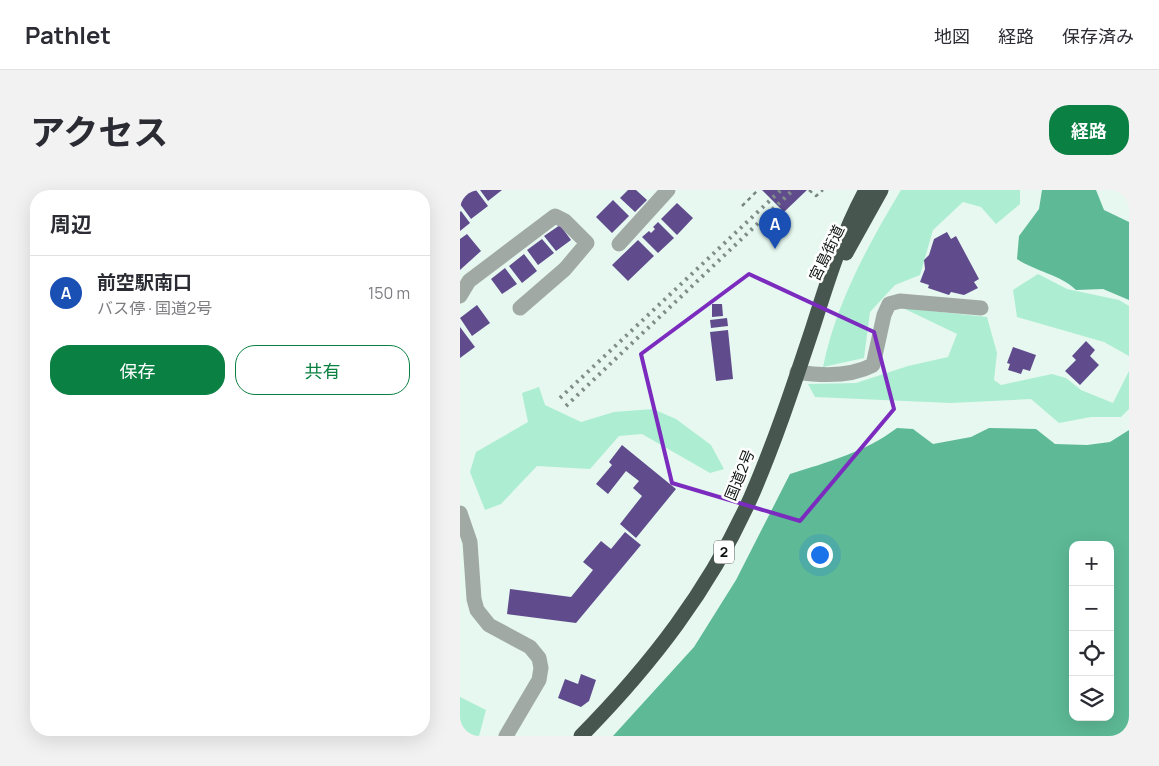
<!DOCTYPE html>
<html lang="ja">
<head>
<meta charset="utf-8">
<style>
	:root { --surface:#fff; --page:#f2f2f3; --text:#2b2b33; --muted:#7c7c81; --line:#e1e1e2; --accent:#0b8043 }
	body { margin:0; font-family:Manrope,"Noto Sans JP",sans-serif; background:var(--page); color:var(--text) }
	.controls { position:absolute; right:15px; bottom:15px; display:grid; overflow:hidden; border-radius:10px; box-shadow:0 5px 20px #0002 }
	.controls button { width:45px; height:45px; display:grid; place-items:center; padding:0; border:0; border-bottom:1px solid var(--line); background:var(--surface); color:var(--text); font:25px sans-serif }
	.you { position:absolute; left:359px; top:364px; width:18px; height:18px; margin:-12px; border:4px solid #fff; border-radius:50%; background:#1a73e8; box-shadow:0 0 0 8px #1a73e833 }
	.badge { display:grid; place-items:center; width:32px; height:32px; border-radius:50%; background:var(--accent); color:#fff; font-size:16px; font-weight:700 }
	.pin { position:absolute; translate:-50% -41px; filter:drop-shadow(0 1px 2px #0008) }
	.pin::after { content:''; position:absolute; top:26px; width:18px; height:15px; background:inherit; clip-path:polygon(0 0,100% 0,50% 100%) }
	.list { margin:0; padding:0; list-style:none }
	h2 { display:flex; justify-content:space-between; align-items:center; height:65px; margin:0; padding:0 20px; font-size:21px }
	h2 small { font-size:16px; font-weight:400; color:var(--muted) }
	.list li { display:grid; grid-template-columns:32px 1fr auto; gap:15px; align-items:center; box-sizing:border-box; height:75px; padding:0 20px; border-top:1px solid var(--line) }
	.list b { display:block; font-size:19px; white-space:nowrap }
	.list p { margin:0; font-size:16px; white-space:nowrap; color:var(--muted) }
	.list em { font-size:16px; font-style:normal; color:var(--muted) }
	.actions { display:flex; gap:10px; padding:15px 20px }
	.actions a { flex:1; padding:11px 0; border:1px solid var(--accent); border-radius:20px; text-align:center; font-size:18px; color:var(--accent) }
	.actions .main { background:var(--accent); color:#fff }
	.icon { flex:none; width:28px; height:28px; fill:none; stroke:currentColor; stroke-width:2; stroke-linecap:round; stroke-linejoin:round }
	.map { position:relative; flex:none; width:669px; height:546px; overflow:hidden; border-radius:20px }
	header { display:flex; align-items:center; gap:30px; box-sizing:border-box; height:70px; padding:0 25px; background:var(--surface); border-bottom:1px solid var(--line) }
	header strong { font-size:24px }
	nav { display:flex; gap:28px; margin-inline-start:auto; font-size:18px }
	.intro { display:flex; align-items:center; justify-content:space-between; box-sizing:border-box; height:120px; padding:0 30px }
	h1 { margin:0; font-size:35px }
	.button { padding:12px 22px; border-radius:20px; background:var(--accent); color:#fff; font-size:18px; font-weight:700 }
	main { display:flex; gap:30px; padding:0 30px }
	aside { flex:1; background:var(--surface); border-radius:20px; box-shadow:0 5px 20px #0002 }
	.map>svg:first-child { display:block }
	.green { fill:#adeed2 }
	.water { fill:#5db996; fill-rule:evenodd }
	.building { fill:#604c8d }
	.lines { fill:none; stroke-linecap:round; stroke-linejoin:round }
	.path { stroke:#7a8681; stroke-width:2.5; stroke-dasharray:4 4; stroke-linecap:butt }
	.minor { stroke:#a1a9a5; stroke-width:15 }
	.highway { stroke:#47564f; stroke-width:15 }
	.rail { stroke:#818e88; stroke-width:4; stroke-dasharray:2.5 5; stroke-linecap:butt }
	.marked { fill:none; stroke:#7b2cbf; stroke-width:4; stroke-linejoin:round }
	.labels { text-anchor:middle; stroke-width:5; stroke-linejoin:round; paint-order:stroke }
	.shield { fill:#fff; stroke:#565a58; stroke-width:1 }
	.shield-label { font-size:14px; font-weight:bold; fill:#0d1310 }
	.street-label { font-size:15px; fill:#0d1310; stroke:#fff }
</style>
</head>
<body>
<header>
<strong>Pathlet</strong>
<nav><a>地図</a><a>経路</a><a>保存済み</a></nav>
</header>
<div class="intro"><h1>アクセス</h1><a class="button">経路</a></div>
<main>
<aside>
<h2>周辺<small></small></h2>
<ul class="list">
<li><span class="badge" style="background:#1a4fb4">A</span><div><b>前空駅南口</b><p>バス停 · 国道2号</p></div><em>150 m</em></li>
</ul>
<div class="actions"><a class="main">保存</a><a>共有</a></div>
</aside>
<div class="map">
<svg width="669" height="546" viewBox="0 0 669 546">
	<rect width="100%" height="100%" fill="#e6f8f0"/>
	<path class="green" d="M 441,0 L 560,0 L 560,14 L 536,34 L 521,17 L 503,12 L 473,40 L 460,85 L 435,95 L 410,122 L 404,168 L 363,177 C 376,113 408,55 441,0 Z
		M 578,84 L 607,99 L 659,110 L 669,116 L 669,166 L 644,152 L 557,127 L 553,100 Z
		M 443,118 L 527,127 L 537,163 L 534,190 L 541,195 L 592,184 L 606,188 L 621,200 L 653,213 L 669,181 L 669,219 L 661,227 L 631,227 L 599,233 L 571,209 L 491,213 L 355,207 L 348,194 L 396,193 L 448,176 L 488,167 L 497,144 Z
		M 79,197 L 85,215 L 121,232 L 154,222 L 193,219 L 216,229 L 251,255 L 264,279 L 250,283 L 182,244 L 159,246 L 130,279 L 77,276 L 41,314 L 25,320 L 10,282 L 16,262 L 68,232 L 62,203 Z
		M 0,507 L 26,520 L 19,546 L 0,546 Z"/>
	<path class="water" d="M 582,0 L 636,0 L 644,20 L 669,32 L 669,110 L 643,99 L 616,100 C 601,85 575,81 557,69 L 559,46 L 579,19 Z
		M 437,238 L 453,239 L 473,254 L 511,247 L 529,238 L 576,239 L 595,254 L 627,255 L 650,252 L 669,240 L 669,546 L 153,546 L 234,457 L 276,390 L 330,284 C 368,272 405,262 437,238 ZM 613,355 L 650,355 L 650,527 L 613,527 Z"/>
	<path class="building" d="M 2,0 L 16,0 L 28,16 L 11,29 L 0,14 Z
		M 20,0 L 42,0 L 28,11 Z
		M 168,0 L 176,0 L 187,10 L 175,22 L 160,8 Z
		M 302,0 L 347,0 L 324,22 Z
		M 153,10 L 169,26 L 152,43 L 136,27 Z
		M 217,13 L 233,28 L 217,45 L 201,29 Z
		M 1,21 L 10,33 L 0,41 L 0,22 Z
		M 198,32 L 214,48 L 198,63 L 182,47 L 189,41 L 191,43 L 195,39 L 193,37 Z
		M 100,35 L 111,50 L 96,61 L 84,46 Z
		M 487,42 L 491,49 L 496,46 L 519,89 L 514,92 L 518,98 L 504,105 L 491,102 L 489,105 L 468,98 L 469,95 L 460,92 L 465,79 L 464,70 L 469,65 L 474,49 Z
		M 7,44 L 21,61 L 0,80 L 0,49 Z
		M 82,49 L 94,63 L 78,75 L 67,60 Z
		M 178,50 L 194,66 L 168,91 L 152,75 Z
		M 64,64 L 77,81 L 62,93 L 49,76 Z
		M 45,78 L 57,94 L 42,104 L 31,89 Z
		M 252,114 L 262,114 L 263,126 L 252,127 Z
		M 17,115 L 30,133 L 12,146 L 0,128 Z
		M 267,128 L 268,136 L 251,138 L 250,130 Z
		M 0,137 L 15,157 L 0,168 Z
		M 268,140 L 273,189 L 256,191 L 250,142 Z
		M 626,151 L 635,160 L 630,166 L 639,175 L 620,195 L 605,181 L 616,170 L 612,166 Z
		M 553,157 L 576,165 L 570,181 L 563,179 L 561,184 L 548,180 L 550,174 L 547,173 Z
		M 162,255 L 216,299 L 176,348 L 160,334 L 182,306 L 173,298 L 179,291 L 166,281 L 148,304 L 136,294 L 152,275 L 149,272 Z
		M 165,342 L 181,355 L 116,433 L 47,424 L 50,399 L 111,407 L 133,380 L 123,372 L 141,351 L 151,359 Z
		M 121,484 L 136,490 L 129,511 L 121,517 L 98,508 L 105,489 L 118,494 Z"/>
	<g class="lines">
		<path class="path" d="M 349,0 L 356,6 L 363,0
			M 282,16 L 298,0
			M 304,39 L 322,21"/>
		<path class="minor" d="M 159,54 L 208,0
			M 0,106 L 9,91 L 95,26 L 105,31 L 127,53 L 105,79 L 60,118
			M 337,182 C 362,186 390,187 413,175 L 424,125 L 429,114 L 440,111 L 521,118
			M 0,323 L 10,352 L 14,409 L 17,420 L 29,435 L 70,457 L 79,468 L 81,478 L 79,490 L 46,546"/>
		<path class="highway" d="M 386,63 L 421,0
			M 121,546 C 191,475 250,399 291,307 C 315,252 334,194 353,137 C 368,90 382,44 406,0"/>
		<path class="rail" d="M 100,208 L 321,0
			M 106,216 L 333,0"/>
	</g>
	<path class="marked" d="M 289,84 L 414,142 L 434,219 L 340,331 L 212,293 L 181,164 Z"/>
	<g class="labels">
		<rect class="shield" x="254" y="350.5" width="20" height="23" rx="4"/>
		<g class="shield-label">
			<text x="264" y="367">2</text>
		</g>
		<g class="street-label">
			<text transform="translate(367 63) rotate(-64)" y="5">宮島街道</text>
			<text transform="translate(280 285) rotate(-68)" y="5">国道2号</text>
		</g>
	</g>
</svg>
<div class="controls">
<button>+</button>
<button>−</button>
<button><svg class="icon" aria-label="locate" viewBox="0 0 24 24"><circle cx="12" cy="12" r="6"/><path d="M12 2v4M12 18v4M2 12h4M18 12h4"/></svg></button>
<button><svg class="icon" aria-label="layers" viewBox="0 0 24 24"><path d="M12 4l9 5-9 5-9-5zM3 14l9 5 9-5"/></svg></button>
</div>
<div class="you"></div>
<div class="pin badge" style="left:315px;top:59px;background:#1a4fb4">A</div>
</div>
</main>
</body>
</html>
